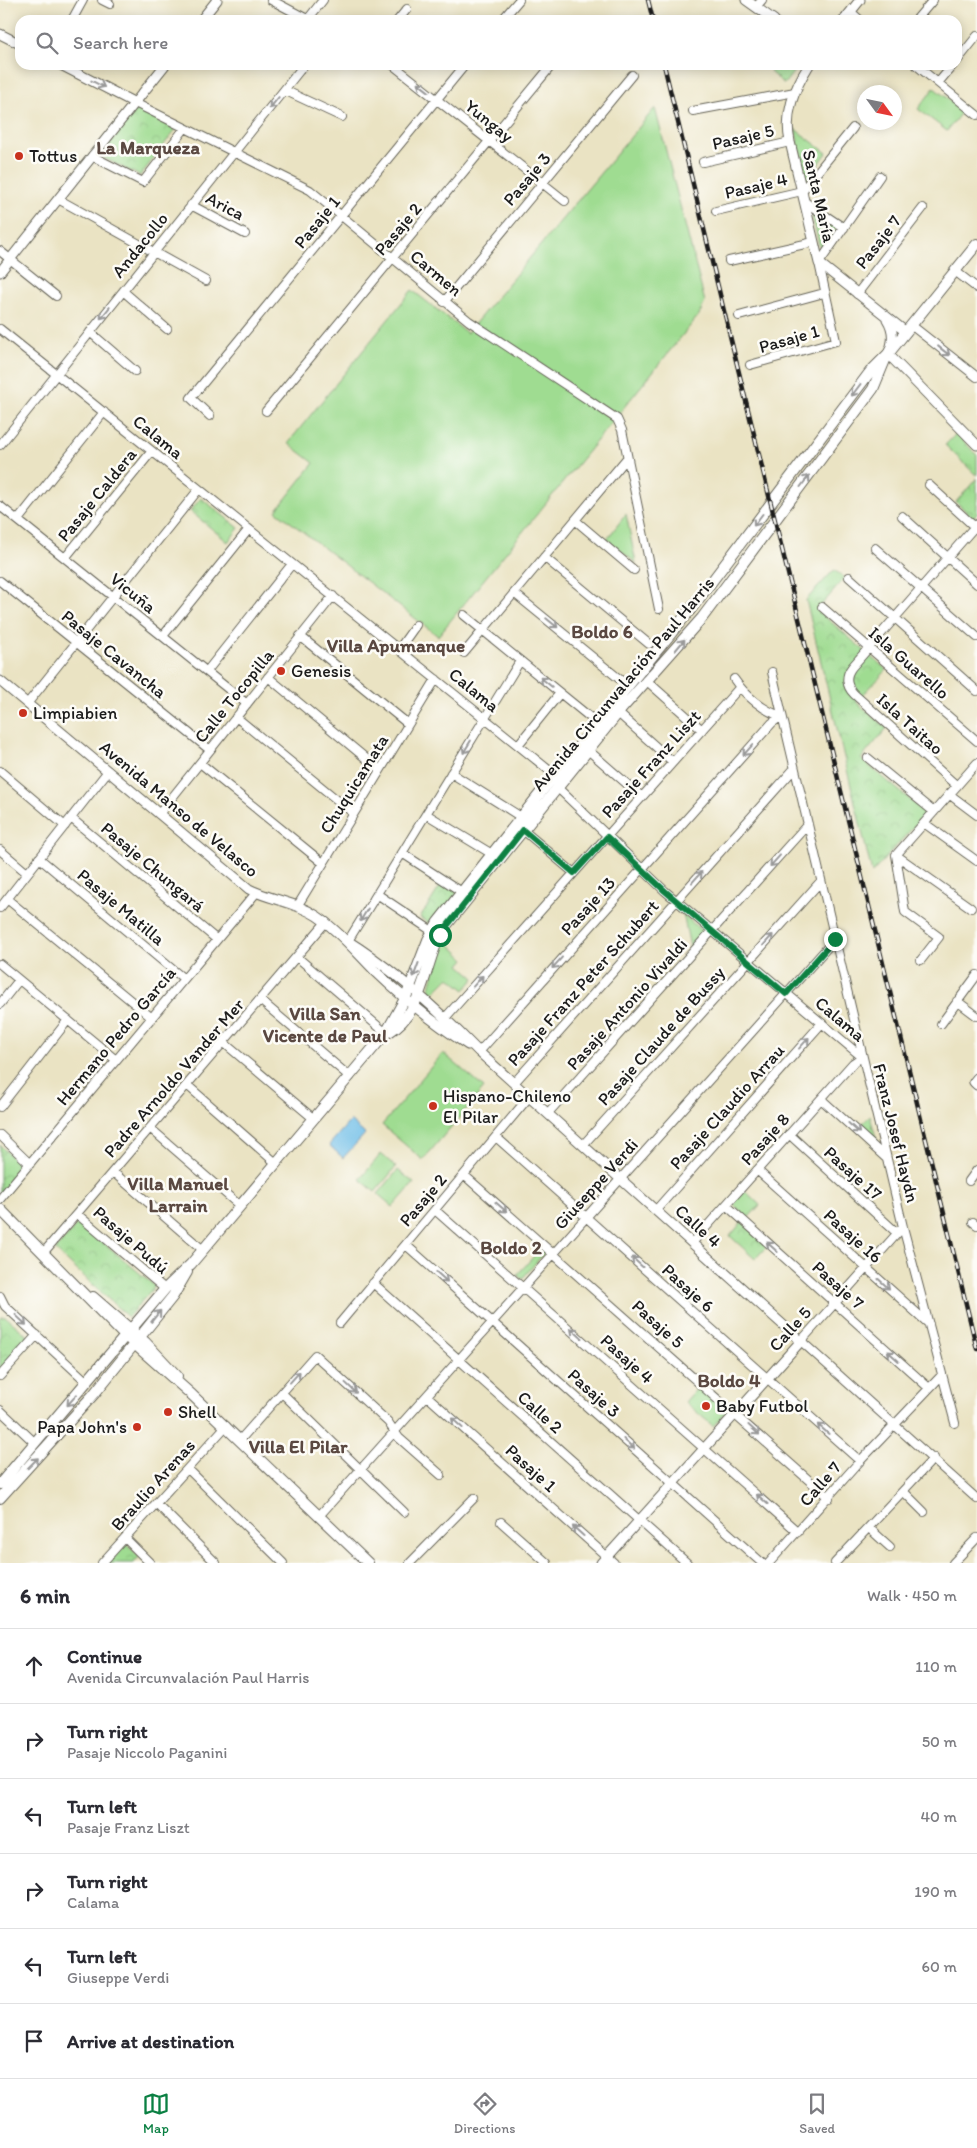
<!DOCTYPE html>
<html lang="en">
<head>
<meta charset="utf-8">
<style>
	:root { --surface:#fff; --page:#f2f2f3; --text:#2b2b33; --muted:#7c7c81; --line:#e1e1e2; --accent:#0b8043 }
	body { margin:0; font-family:Itim,sans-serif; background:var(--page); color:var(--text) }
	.compass { position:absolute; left:857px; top:85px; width:45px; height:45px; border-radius:50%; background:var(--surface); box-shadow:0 2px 12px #0003; rotate:123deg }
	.stop { position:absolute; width:15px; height:15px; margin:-11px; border:4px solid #0b8043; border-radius:50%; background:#fff }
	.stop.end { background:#0b8043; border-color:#fff; box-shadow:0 1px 5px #0008 }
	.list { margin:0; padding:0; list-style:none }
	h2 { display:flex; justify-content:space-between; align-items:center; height:65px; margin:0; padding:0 20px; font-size:21px }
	h2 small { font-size:16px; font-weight:400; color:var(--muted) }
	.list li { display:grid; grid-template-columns:32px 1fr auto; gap:15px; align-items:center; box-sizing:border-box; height:75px; padding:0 20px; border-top:1px solid var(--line) }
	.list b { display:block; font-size:19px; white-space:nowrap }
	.list p { margin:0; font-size:16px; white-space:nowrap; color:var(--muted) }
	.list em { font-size:16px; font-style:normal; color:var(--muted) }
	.icon { flex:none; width:28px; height:28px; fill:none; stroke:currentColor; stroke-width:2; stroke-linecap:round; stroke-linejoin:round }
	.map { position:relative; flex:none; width:977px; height:1563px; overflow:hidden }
	.search { position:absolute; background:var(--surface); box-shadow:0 2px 12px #0003; left:15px; right:15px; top:15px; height:55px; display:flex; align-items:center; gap:12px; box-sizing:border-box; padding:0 18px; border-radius:15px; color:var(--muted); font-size:19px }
	.sheet { height:515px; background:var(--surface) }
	nav { display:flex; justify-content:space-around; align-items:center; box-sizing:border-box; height:70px; border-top:1px solid var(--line); background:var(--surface); font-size:14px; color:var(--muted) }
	nav a { display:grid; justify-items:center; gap:2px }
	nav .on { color:var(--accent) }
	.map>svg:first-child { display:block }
	.grass { fill:#9fdc91; stroke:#5e7c56 }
	.park { fill:url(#park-crowns); stroke:#5e7c56 }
	.water { fill:#6dbde8; stroke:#446c82 }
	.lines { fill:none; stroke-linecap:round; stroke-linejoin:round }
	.minor-casing { stroke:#646256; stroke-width:10 }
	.tertiary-casing { stroke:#646256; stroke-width:11 }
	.secondary-casing { stroke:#646256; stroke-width:12 }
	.minor { stroke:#fff; stroke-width:8 }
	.tertiary { stroke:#fff; stroke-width:9 }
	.secondary { stroke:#fff; stroke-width:10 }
	.rail-casing { stroke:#1c1c1c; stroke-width:4.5 }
	.rail { stroke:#fdfcf7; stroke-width:2.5; stroke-dasharray:8; stroke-linecap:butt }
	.oneway { stroke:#999 }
	.route { stroke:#0b8043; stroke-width:6 }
	.poi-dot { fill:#c8321e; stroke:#fdfcf7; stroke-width:2 }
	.labels { text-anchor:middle; stroke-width:5; stroke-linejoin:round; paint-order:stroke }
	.street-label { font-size:18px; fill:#1c1c1c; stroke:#fdfcf7 }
	.poi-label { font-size:18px; fill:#1c1c1c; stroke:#fdfcf7; text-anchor:start }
	.neighbourhood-label { font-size:19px; font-weight:bold; fill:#5a4841; stroke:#fdfcf7 }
</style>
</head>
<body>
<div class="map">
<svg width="977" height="1563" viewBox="0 0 977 1563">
	<defs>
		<pattern id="park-crowns" width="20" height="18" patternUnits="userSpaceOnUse" patternTransform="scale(1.25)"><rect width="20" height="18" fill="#9fdc91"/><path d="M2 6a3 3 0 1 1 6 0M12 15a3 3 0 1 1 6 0" fill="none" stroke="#88bc7c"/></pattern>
	</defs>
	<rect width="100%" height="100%" fill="#fdfcf7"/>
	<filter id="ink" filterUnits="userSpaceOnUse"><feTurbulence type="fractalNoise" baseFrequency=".02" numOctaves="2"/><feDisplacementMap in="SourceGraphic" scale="10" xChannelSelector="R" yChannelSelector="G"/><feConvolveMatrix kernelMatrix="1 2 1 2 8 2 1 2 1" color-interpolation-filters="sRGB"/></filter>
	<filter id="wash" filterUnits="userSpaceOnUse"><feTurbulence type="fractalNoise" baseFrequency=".0096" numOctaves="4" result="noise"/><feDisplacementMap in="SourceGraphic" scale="20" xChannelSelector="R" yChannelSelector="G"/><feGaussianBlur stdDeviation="1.12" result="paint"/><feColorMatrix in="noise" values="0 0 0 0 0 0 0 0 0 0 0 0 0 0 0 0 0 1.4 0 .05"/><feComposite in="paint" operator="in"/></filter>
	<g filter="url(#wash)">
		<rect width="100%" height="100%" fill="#eae3c3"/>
		<path class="grass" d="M 775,65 L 799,65 L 784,84 L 770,72 Z
			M 934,88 L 963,110 L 947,131 L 918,109 Z
			M 655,108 L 705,302 L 699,315 L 438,636 L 276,511 L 314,463 L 288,443 L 412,290 L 467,333 Z
			M 795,129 L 827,153 L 807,180 Z
			M 810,208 L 837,228 L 821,252 Z
			M 626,514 L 636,563 L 607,539 Z
			M 683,914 L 706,935 L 691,951 Z
			M 445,940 L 465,959 L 460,965 L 475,978 L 465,990 L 449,977 L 427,999 L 441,945 Z
			M 443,1053 L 484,1088 L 423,1160 L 382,1125 Z
			M 870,1116 L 877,1142 L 860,1126 Z
			M 381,1154 L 396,1167 L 375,1192 L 360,1179 Z
			M 398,1170 L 414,1183 L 393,1207 L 378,1194 Z
			M 743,1189 L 760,1205 L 748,1218 L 731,1202 Z
			M 542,1247 L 546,1251 L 522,1279 L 517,1275 Z
			M 699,1386 L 727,1411 L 713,1426 L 685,1402 Z"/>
		<path class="park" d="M 137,108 L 176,129 L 140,176 L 100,156 Z
			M 956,434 L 977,455 L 977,476 L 945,445 Z
			M 977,478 L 977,514 L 973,518 L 956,502 Z
			M 201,498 L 239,528 L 228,542 L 190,511 Z
			M 834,570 L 845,578 L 817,610 L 887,670 L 856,702 L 887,728 L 861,759 L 926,813 L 872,873 L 806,600 Z
			M 443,882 L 459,891 L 432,925 L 420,918 Z
			M 0,1145 L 22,1167 L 0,1194 Z
			M 79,1222 L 155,1286 L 128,1317 L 55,1250 Z
			M 742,1222 L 768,1245 L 755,1259 L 730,1236 Z
			M 2,1317 L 6,1317 L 29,1337 L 29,1342 L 0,1373 L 0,1319 Z
			M 126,1543 L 139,1557 L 134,1563 L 108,1563 Z"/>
		<path class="water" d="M 350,1121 L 365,1134 L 343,1158 L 329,1145 Z"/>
	</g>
	<g filter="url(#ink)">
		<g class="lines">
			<g class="minor-casing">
				<path id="minor" d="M 102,0 L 110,4
					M 271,0 L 309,20
					M 756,7 L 762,0
					M 851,12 L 860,20
					M 308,19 L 323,0
					M 72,20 L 83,0
					M 398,20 L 407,9
					M 502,20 L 519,0
					M 916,20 L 933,0
					M 957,61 L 977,36
					M 393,65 L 565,201
					M 916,65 L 977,115
					M 938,83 L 953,65
					M 284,90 L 342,117
					M 135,103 L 310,190 L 469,321 L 617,419 L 622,430 L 659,609
					M 693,111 L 795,92
					M 92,156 L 143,182 L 185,128
					M 703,162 L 790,142
					M 58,199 L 206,281
					M 805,202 L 844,228
					M 191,205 L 245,234
					M 716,211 L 802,191 L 853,128
					M 0,251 L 56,296
					M 729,261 L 814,242
					M 955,271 L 977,288
					M 123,291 L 167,329
					M 857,294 L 923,208
					M 444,302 L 632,75
					M 739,316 L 824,293
					M 911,325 L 977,377
					M 0,329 L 555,775 L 557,787 L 561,791 L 665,891 L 862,1057 L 853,1063 L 692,1243
					M 90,332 L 135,371
					M 750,365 L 836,341 L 819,263 L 880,176
					M 266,411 L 552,65
					M 210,416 L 191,398 L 465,65
					M 0,445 L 304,65
					M 929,485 L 977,529
					M 0,506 L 247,704
					M 902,516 L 977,584
					M 18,520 L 104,412
					M 575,520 L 634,570
					M 875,548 L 977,637
					M 544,557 L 649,644
					M 65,558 L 152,451
					M 849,577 L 977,691
					M 0,581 L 210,750
					M 514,593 L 628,686
					M 822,607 L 977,741
					M 464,615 L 597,723
					M 163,636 L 249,529
					M 300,636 L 408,724
					M 399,649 L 416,625
					M 464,653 L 627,458
					M 207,671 L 292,564
					M 772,672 L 903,1227 L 955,1423
					M 268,677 L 380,770
					M 734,679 C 744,694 764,712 782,716
					M 646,680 L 702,730
					M 27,704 L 199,489
					M 618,713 L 673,762
					M 236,717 L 353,813
					M 518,745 L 560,693
					M 588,750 L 642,797
					M 868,758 L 934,812
					M 200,763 L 323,863
					M 0,771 L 65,826
					M 451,773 L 521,817
					M 957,786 L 854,694 C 846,686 845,676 852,667 L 977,524
					M 949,794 L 977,815
					M 159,814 L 333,596
					M 426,814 L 492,854
					M 71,818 L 216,939
					M 924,823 L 977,861
					M 523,830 L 574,873
					M 0,850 L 27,873
					M 402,853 L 462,892
					M 896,855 L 905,912 L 939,937 L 921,960
					M 896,855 L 977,763
					M 896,855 L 971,908
					M 39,858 L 184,979
					M 377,894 L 432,931
					M 7,899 L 152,1018
					M 298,905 L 436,679
					M 0,908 L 108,771
					M 348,941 L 520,661
					M 297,957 L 386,1033
					M 0,964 L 116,1060
					M 260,1000 L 350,1077
					M 957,1001 L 977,1016
					M 0,1004 L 19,980
					M 445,1018 L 740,687
					M 941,1024 L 977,975
					M 223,1042 L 314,1119
					M 479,1052 L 772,723 L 782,716
					M 514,1083 L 794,769
					M 187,1085 L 276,1163
					M 821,1099 L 886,1158
					M 0,1107 L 68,1020
					M 548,1113 L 808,824
					M 150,1128 L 240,1206
					M 789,1134 L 897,1233
					M 0,1135 L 30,1164
					M 496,1137 L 860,1461
					M 583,1145 L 821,881
					M 757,1170 L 929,1324
					M 113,1172 L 203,1250
					M 464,1175 L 829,1498
					M 969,1181 L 977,1170
					M 0,1199 L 256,893
					M 726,1205 L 929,1388
					M 435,1210 L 798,1532
					M 656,1210 L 822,1023
					M 77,1214 L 165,1289
					M 973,1222 L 977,1225
					M 903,1227 L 801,1341 L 977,1499
					M 406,1245 L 762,1563
					M 44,1252 L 326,922
					M 373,1283 L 687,1563
					M 0,1296 L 5,1306 L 87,1382
					M 340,1323 L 529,1097
					M 0,1376 L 37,1335
					M 282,1393 L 404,1512
					M 427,1396 L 614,1563
					M 0,1410 L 35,1443
					M 240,1440 L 315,1355 L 388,1422 L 399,1438 L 441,1475
					M 188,1469 L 283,1563
					M 904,1492 L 924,1512
					M 157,1504 L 216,1563
					M 319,1516 L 835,939
					M 501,1522 L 547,1563
					M 869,1528 L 890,1547
					M 125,1538 L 150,1563
					M 102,1563 L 226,1426
					M 410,1563 L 474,1498
					M 769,1563 L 860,1461 L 942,1375
					M 835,1563 L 934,1458
					M 953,1563 L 977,1538"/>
			</g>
			<g class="tertiary-casing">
				<path id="tertiary" d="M 746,0 L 774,20
					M 201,20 L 217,0
					M 844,20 L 860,0
					M 0,34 L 20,44
					M 61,65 L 135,103
					M 809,65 C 794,89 784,114 790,142 L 819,263 L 906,332
					M 0,272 L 165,65
					M 887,319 C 894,330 894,342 888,354 L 977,445
					M 0,681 L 249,889 C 271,900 296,902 317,916 C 339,931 356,952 375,971 C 403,998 435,1024 468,1045
					M 348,941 C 396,971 439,1011 479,1052 L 801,1341 L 601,1563
					M 977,1078 L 974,1082 L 977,1085"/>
			</g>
			<g class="secondary-casing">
				<path id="secondary" d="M 389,1032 C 427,1009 423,960 445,927 L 618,713 L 702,618 L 873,389 L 885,360
					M 0,1209 L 121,1332 L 192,1395 L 368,1563
					M 93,1297 L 145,1342 L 177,1376
					M 0,1484 L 165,1289 L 191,1264 L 386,1033 L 406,997 L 428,940 L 438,922 L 542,791 L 691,609 L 870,372 L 888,354 L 977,244
					M 0,1498 L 94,1394 L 173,1296 L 187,1272"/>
			</g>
			<use href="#minor" class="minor"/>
			<use href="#tertiary" class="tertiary"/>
			<use href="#secondary" class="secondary"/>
			<g class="rail-casing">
				<path id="rail" d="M 648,0 L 653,20
					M 664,65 L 977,1349"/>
			</g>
			<use href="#rail" class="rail"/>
		</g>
		<defs><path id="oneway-shaft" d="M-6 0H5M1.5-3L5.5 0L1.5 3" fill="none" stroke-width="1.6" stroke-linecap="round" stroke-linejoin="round" transform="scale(1.25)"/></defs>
		<g class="oneway">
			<use href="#oneway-shaft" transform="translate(98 84) rotate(27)"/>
			<use href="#oneway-shaft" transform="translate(423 87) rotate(-142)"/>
			<use href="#oneway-shaft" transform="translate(274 103) rotate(129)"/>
			<use href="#oneway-shaft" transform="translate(105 313) rotate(129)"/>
			<use href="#oneway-shaft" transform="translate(944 351) rotate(38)"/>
			<use href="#oneway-shaft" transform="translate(856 390) rotate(127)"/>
			<use href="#oneway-shaft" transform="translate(805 481) rotate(-53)"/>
			<use href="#oneway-shaft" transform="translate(758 520) rotate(127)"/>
			<use href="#oneway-shaft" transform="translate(552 623) rotate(39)"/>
			<use href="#oneway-shaft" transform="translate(680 645) rotate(-50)"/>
			<use href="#oneway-shaft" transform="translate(546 682) rotate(-141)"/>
			<use href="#oneway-shaft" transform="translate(467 747) rotate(121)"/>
			<use href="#oneway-shaft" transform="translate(748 750) rotate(132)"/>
			<use href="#oneway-shaft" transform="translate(775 861) rotate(132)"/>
			<use href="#oneway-shaft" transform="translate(697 877) rotate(-48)"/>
			<use href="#oneway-shaft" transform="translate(364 915) rotate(121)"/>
			<use href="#oneway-shaft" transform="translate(768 940) rotate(-48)"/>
			<use href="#oneway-shaft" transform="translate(557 963) rotate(132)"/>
			<use href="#oneway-shaft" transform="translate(416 970) rotate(110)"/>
			<use href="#oneway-shaft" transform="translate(478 981) rotate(-48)"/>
			<use href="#oneway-shaft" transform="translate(804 1043) rotate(-48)"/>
			<use href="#oneway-shaft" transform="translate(854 1128) rotate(42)"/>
			<use href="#oneway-shaft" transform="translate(501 1207) rotate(41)"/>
			<use href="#oneway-shaft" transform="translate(772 1247) rotate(-138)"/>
			<use href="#oneway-shaft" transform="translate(637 1262) rotate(-138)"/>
			<use href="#oneway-shaft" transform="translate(442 1277) rotate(42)"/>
			<use href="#oneway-shaft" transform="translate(884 1284) rotate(42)"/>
			<use href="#oneway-shaft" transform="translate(156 1316) rotate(-51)"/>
			<use href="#oneway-shaft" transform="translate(21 1320) rotate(43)"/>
			<use href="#oneway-shaft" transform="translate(576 1333) rotate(-138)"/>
			<use href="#oneway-shaft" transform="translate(893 1356) rotate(-138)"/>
			<use href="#oneway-shaft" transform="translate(295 1377) rotate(-48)"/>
			<use href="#oneway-shaft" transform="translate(351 1388) rotate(43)"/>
			<use href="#oneway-shaft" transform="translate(72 1400) rotate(131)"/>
			<use href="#oneway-shaft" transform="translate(457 1423) rotate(-138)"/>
			<use href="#oneway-shaft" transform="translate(823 1429) rotate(-139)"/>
			<use href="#oneway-shaft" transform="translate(754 1430) rotate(42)"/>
			<use href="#oneway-shaft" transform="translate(629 1444) rotate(42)"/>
			<use href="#oneway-shaft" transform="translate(33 1463) rotate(-45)"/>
			<use href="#oneway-shaft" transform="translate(762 1499) rotate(-138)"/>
			<use href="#oneway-shaft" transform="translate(578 1531) rotate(-138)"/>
		</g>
	</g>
	<g class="lines" filter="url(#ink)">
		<path class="route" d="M 440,935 L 523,830 L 574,873 L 607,837 L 665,891 L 786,994 L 835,939"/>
	</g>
	<g class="poi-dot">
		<circle cx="19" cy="156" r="5"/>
		<circle cx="281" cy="671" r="5"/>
		<circle cx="23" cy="713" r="5"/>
		<circle cx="433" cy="1106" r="5"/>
		<circle cx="706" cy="1406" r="5"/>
		<circle cx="168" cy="1412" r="5"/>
		<circle cx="137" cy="1427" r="5"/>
	</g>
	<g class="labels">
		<g class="street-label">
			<text transform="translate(489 121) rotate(39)" y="6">Yungay</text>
			<text transform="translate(743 137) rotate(-13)" y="6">Pasaje 5</text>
			<text transform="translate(527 179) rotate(-50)" y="6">Pasaje 3</text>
			<text transform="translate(756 186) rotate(-13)" y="6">Pasaje 4</text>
			<text transform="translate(819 196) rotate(77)" y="6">Santa María</text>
			<text transform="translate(225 206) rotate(28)" y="6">Arica</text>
			<text transform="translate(317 222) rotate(-51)" y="6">Pasaje 1</text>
			<text transform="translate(398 229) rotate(-50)" y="6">Pasaje 2</text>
			<text transform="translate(878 242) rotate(-52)" y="6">Pasaje 7</text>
			<text transform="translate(140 245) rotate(-51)" y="6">Andacollo</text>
			<text transform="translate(436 273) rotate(40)" y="6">Carmen</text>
			<text transform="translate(789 339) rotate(-16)" y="6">Pasaje 1</text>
			<text transform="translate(158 437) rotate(39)" y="6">Calama</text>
			<text transform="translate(97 495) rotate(-51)" y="6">Pasaje Caldera</text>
			<text transform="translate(133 593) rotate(39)" y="6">Vicuña</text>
			<text transform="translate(114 654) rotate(39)" y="6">Pasaje Cavancha</text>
			<text transform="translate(909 663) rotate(41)" y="6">Isla Guarello</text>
			<text transform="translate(623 684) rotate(-50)" y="6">Avenida Circunvalación Paul Harris</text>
			<text transform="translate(474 690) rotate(39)" y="6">Calama</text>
			<text transform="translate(234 696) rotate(-51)" y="6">Calle Tocopilla</text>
			<text transform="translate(910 724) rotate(42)" y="6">Isla Taitao</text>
			<text transform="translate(651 764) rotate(-48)" y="6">Pasaje Franz Liszt</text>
			<text transform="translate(354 784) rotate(-58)" y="6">Chuquicamata</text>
			<text transform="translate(179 809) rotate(40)" y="6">Avenida Manso de Velasco</text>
			<text transform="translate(153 867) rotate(40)" y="6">Pasaje Chungará</text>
			<text transform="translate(588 906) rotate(-48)" y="6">Pasaje 13</text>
			<text transform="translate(121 907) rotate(40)" y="6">Pasaje Matilla</text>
			<text transform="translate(583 983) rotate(-48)" y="6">Pasaje Franz Peter Schubert</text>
			<text transform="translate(627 1004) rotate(-48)" y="6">Pasaje Antonio Vivaldi</text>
			<text transform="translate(840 1019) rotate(40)" y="6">Calama</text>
			<text transform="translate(116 1036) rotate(-50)" y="6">Hermano Pedro García</text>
			<text transform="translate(661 1036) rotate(-48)" y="6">Pasaje Claude de Bussy</text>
			<text transform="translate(174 1078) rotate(-49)" y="6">Padre Arnoldo Vander Mer</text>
			<text transform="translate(727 1107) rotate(-48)" y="6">Pasaje Claudio Arrau</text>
			<text transform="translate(896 1133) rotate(76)" y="6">Franz Josef Haydn</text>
			<text transform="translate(765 1139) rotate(-48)" y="6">Pasaje 8</text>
			<text transform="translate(853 1173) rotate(42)" y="6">Pasaje 17</text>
			<text transform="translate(596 1184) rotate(-48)" y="6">Giuseppe Verdi</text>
			<text transform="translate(423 1200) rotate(-50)" y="6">Pasaje 2</text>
			<text transform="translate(698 1226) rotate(42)" y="6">Calle 4</text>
			<text transform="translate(853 1236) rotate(42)" y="6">Pasaje 16</text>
			<text transform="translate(131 1240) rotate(41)" y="6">Pasaje Pudú</text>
			<text transform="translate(838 1285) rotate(42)" y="6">Pasaje 7</text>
			<text transform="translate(688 1288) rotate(42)" y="6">Pasaje 6</text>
			<text transform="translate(658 1324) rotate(42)" y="6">Pasaje 5</text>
			<text transform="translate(790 1329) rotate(-48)" y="6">Calle 5</text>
			<text transform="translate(627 1359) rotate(42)" y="6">Pasaje 4</text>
			<text transform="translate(594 1393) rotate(42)" y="6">Pasaje 3</text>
			<text transform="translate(540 1412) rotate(42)" y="6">Calle 2</text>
			<text transform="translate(531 1468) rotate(42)" y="6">Pasaje 1</text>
			<text transform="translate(820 1484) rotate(-49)" y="6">Calle 7</text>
			<text transform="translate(153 1485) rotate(-48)" y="6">Braulio Arenas</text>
		</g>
		<g class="poi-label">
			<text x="29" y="162">Tottus</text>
			<text x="291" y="677">Genesis</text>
			<text x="33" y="719">Limpiabien</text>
			<text x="443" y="1102">Hispano-Chileno<tspan x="443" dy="21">El Pilar</tspan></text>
			<text x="716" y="1412">Baby Futbol</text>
			<text x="178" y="1418">Shell</text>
			<text x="127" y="1433" text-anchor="end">Papa John's</text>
		</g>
		<g class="neighbourhood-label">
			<text x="148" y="154">La Marqueza</text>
			<text x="602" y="638">Boldo 6</text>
			<text x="396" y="652">Villa Apumanque</text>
			<text x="325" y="1020">Villa San<tspan x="325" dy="22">Vicente de Paul</tspan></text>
			<text x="178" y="1190">Villa Manuel<tspan x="178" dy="22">Larrain</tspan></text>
			<text x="511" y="1254">Boldo 2</text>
			<text x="729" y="1387">Boldo 4</text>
			<text x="298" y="1453">Villa El Pilar</text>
		</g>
	</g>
</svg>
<svg class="compass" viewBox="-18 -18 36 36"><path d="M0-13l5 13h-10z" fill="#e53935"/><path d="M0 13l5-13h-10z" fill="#7c7c81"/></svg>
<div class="stop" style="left:440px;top:935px"></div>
<div class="stop end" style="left:835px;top:939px"></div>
<div class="search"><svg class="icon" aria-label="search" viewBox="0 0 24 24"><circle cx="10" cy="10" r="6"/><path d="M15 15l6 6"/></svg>Search here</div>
</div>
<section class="sheet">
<h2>6 min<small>Walk · 450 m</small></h2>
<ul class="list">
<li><svg class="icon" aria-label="ahead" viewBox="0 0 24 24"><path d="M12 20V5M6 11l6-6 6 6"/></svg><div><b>Continue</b><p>Avenida Circunvalación Paul Harris</p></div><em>110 m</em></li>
<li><svg class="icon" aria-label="right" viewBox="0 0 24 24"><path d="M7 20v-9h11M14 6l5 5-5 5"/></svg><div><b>Turn right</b><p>Pasaje Niccolo Paganini</p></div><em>50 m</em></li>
<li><svg class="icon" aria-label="left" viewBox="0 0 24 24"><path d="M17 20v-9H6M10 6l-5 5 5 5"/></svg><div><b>Turn left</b><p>Pasaje Franz Liszt</p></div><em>40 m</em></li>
<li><svg class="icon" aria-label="right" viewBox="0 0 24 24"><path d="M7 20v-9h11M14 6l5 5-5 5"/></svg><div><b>Turn right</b><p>Calama</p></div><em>190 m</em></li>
<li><svg class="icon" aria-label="left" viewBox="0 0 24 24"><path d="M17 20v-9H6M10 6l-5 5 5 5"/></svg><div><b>Turn left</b><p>Giuseppe Verdi</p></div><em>60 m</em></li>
<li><svg class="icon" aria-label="arrive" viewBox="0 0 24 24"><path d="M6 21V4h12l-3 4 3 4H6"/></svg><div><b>Arrive at destination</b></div></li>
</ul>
</section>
<nav>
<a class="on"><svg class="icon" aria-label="map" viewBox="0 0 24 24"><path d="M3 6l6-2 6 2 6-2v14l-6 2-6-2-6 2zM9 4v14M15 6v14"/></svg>Map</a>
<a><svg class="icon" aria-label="directions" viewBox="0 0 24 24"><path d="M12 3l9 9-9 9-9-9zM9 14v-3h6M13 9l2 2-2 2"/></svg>Directions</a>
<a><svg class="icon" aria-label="saved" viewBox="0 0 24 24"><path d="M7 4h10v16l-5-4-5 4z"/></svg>Saved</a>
</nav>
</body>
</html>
